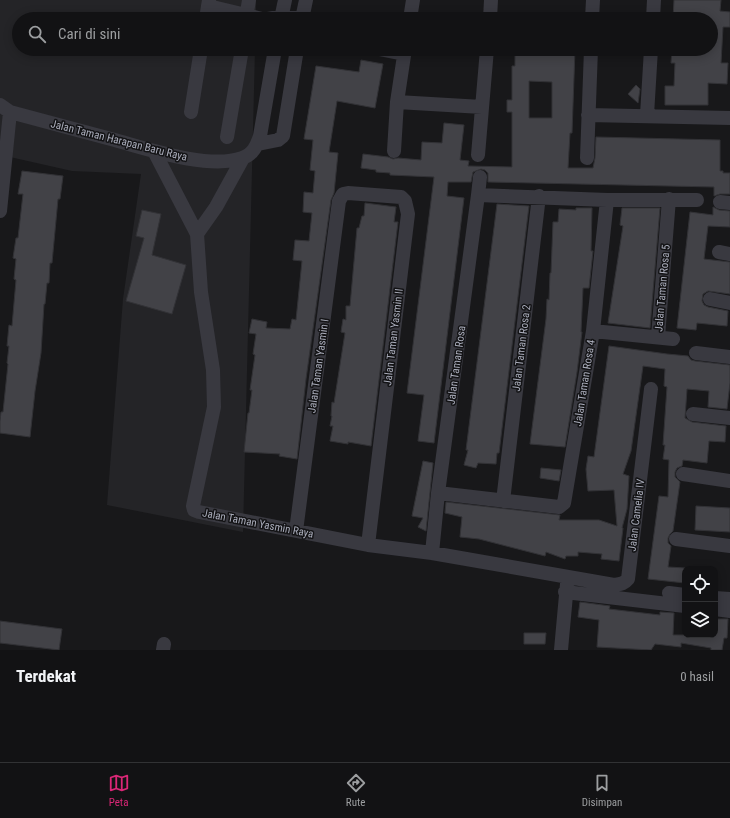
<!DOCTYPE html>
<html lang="id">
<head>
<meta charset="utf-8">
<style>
	:root { --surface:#121214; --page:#1f2022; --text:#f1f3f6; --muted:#9c9ea0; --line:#313234; --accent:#db2777 }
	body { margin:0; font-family:"Roboto Condensed",sans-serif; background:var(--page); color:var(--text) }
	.controls { position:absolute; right:12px; bottom:12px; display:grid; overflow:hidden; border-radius:8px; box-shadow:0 2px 10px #0003 }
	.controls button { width:36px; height:36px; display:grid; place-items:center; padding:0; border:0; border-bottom:1px solid var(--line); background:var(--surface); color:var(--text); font:20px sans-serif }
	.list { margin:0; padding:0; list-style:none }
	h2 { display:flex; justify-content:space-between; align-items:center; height:52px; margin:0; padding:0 16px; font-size:17px }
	h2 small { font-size:13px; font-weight:400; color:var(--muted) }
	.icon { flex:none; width:22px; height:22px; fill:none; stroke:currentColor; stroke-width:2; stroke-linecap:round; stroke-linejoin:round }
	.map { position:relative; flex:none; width:730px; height:650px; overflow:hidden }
	.search { position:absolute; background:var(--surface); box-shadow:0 2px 10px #0003; left:12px; right:12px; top:12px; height:44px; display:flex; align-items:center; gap:10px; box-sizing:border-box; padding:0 14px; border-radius:22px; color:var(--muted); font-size:15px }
	.sheet { height:112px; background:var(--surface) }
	nav { display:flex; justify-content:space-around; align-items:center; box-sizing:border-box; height:56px; border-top:1px solid var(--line); background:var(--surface); font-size:11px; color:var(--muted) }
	nav a { display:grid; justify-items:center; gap:2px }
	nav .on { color:var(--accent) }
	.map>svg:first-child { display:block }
	.built { fill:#242427 }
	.building { fill:#424247; stroke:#323236; fill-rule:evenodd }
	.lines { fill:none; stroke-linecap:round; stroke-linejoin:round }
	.minor { stroke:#393940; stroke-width:14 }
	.labels { text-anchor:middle; stroke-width:3; stroke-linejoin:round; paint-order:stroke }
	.street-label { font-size:11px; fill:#aaadbb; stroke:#131315 }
</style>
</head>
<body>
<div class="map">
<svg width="730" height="650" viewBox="0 0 730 650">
	<rect width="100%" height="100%" fill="#18181a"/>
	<path class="built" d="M 0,0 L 256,0 L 256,19 L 19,19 L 19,49 L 255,49 L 243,532 L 107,505 L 123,299 L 141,174 L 72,171 L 10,157 L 0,179 Z"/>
	<path class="building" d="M 674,0 L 721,0 L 720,11 L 730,12 L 730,27 L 723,27 L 721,63 L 728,63 L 727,84 L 708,83 L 708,105 L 665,105 L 665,86 L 674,86 L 675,63 L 671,63 L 672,49 L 711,49 L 711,19 L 673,19 Z
		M 515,49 L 575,49 L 572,133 L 570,133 L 568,168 L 593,168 L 595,158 L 596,137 L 720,140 L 720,171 L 723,171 L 723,173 L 730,173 L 730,194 L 720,194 L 714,196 L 714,187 L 488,182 L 488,173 L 485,170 L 481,169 L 473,172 L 471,182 L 448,182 L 447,196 L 464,198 L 434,443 L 418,441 L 424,395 L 407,393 L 434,177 L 390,175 L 390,173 L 376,172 L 376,170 L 361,168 L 363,154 L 388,157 L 393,159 L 398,158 L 421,160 L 422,142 L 442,143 L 444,123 L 464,125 L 460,160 L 469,161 L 468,166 L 512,167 L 512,112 L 507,112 L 507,100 L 512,100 L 512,66 L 515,66 ZM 529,81 L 552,82 L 552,118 L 529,118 Z
		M 361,60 L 383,64 L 375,108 L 337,101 L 329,152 L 338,153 L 334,193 L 331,200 L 306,379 L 297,459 L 279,456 L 280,454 L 244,452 L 248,413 L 249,413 L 252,390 L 250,390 L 255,355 L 253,354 L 256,334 L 249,333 L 252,319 L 267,322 L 266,328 L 290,329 L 292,319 L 296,320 L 302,261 L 293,260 L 295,240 L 309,241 L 312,213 L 303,212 L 304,192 L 313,193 L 315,171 L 310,170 L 313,140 L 304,139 L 316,66 L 359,72 Z
		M 636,85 L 640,89 L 638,103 L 628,94 Z
		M 22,171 L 63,176 L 60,199 L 58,199 L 52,263 L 50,263 L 49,283 L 47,283 L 45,304 L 44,304 L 41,353 L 35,391 L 30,437 L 0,433 L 0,421 L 1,412 L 3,412 L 8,364 L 7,363 L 9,346 L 7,346 L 9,325 L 12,326 L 16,280 L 14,279 L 16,259 L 13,258 L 16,238 L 18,238 L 23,194 L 18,194 Z
		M 365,203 L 396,207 L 394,222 L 398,222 L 371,446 L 348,442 L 348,444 L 330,441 L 333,426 L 330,426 L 332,416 L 331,416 L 332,402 L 334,403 L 345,333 L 341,332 L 343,319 L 346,320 L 346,306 L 350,306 L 357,228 L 359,228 L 362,216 L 364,216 Z
		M 497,204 L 529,206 L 499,453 L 497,453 L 496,464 L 478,463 L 476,468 L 464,465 L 468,450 L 466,450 Z
		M 713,207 L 719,210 L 730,211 L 730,227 L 708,226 L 704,259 L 730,262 L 730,294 L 708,291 L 703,294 L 702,301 L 704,305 L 708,307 L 728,311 L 727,326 L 697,323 L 696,330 L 677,328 L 690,212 L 713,215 Z
		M 576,208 L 592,208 L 591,251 L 593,251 L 589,288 L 583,288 L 581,332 L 582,332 L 577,372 L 565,447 L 530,444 L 546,319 L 547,299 L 549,300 L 550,273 L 551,273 L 553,222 L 558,222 L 559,209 L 576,210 Z
		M 622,208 L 660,208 L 650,328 L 608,323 L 623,226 L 620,225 Z
		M 142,210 L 161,214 L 152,255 L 186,265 L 172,314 L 126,301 L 144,238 L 136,236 Z
		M 609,346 L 667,354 L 688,356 L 691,360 L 695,361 L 730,365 L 730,383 L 727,409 L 708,407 L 709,391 L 687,389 L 685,418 L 692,422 L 726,426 L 725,442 L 709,441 L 707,463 L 683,460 L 682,466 L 677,468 L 675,472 L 675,477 L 680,482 L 673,531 L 670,534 L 668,538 L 668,543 L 671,546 L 668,567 L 685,568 L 685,583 L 648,579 L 659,496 L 668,497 L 669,460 L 663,459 L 665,445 L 663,445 L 667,387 L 664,386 L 665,369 L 643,366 L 631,451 L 623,474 L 629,476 L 627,509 L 622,528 L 623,528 L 619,561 L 601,559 L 602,554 L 578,552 L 578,556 L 566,556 L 565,559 L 546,552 L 545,556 L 479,539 L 460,537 L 462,517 L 445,513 L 446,502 L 560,515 L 559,520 L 599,520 L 617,526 L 614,490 L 588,491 L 586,469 L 588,456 L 594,457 Z
		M 423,461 L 433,463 L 426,531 L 418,527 L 423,518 L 412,516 Z
		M 541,468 L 561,470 L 559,481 L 540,478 Z
		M 696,506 L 730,508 L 730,532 L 695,530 Z
		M 580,602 L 610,606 L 609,609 L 660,615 L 660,612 L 674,613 L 673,635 L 715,635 L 715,619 L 728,619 L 727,638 L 724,638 L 722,650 L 711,650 L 711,648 L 681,643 L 681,647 L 655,644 L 651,650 L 597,647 L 599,620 L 578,617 Z
		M 0,621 L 62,629 L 59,650 L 0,643 Z
		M 524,633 L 546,633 L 545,644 L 524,644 Z"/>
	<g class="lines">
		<path class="minor" d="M 208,6 L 262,19
			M 206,19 L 209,0
			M 246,19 L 249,0
			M 267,19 L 282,16 L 302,19
			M 281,19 L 285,0
			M 302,19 L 306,0
			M 410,19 L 413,0
			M 490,19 L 491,0
			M 592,19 L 593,0
			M 653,19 L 654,0
			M 379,49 L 404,54
			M 397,102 L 482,107
			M 0,105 L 10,112 C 44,121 77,130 111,139 C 145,148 208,170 242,158 C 253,155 257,145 260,136 L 275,49
			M 191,112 L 201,49
			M 588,115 L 730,118
			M 647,115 L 651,49
			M 227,137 L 242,49
			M 258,144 L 278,140 L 283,136 L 297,49
			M 154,151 L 197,234 L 201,292 L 213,370 L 214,407 L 193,506 L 194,510 L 199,512 L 368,545 L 432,553 L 614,585 C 620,584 624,584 628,579 L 651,389
			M 394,151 L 397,102 L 405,49
			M 478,155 L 487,49
			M 587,158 L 591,49
			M 478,195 L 607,200 L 697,200
			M 720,202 L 730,203
			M 0,211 L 10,112
			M 197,234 L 216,207 L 243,158
			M 719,252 L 730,254
			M 710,299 L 730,303
			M 593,331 L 673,339
			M 658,337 L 669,199
			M 696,353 L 730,357
			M 693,414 L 730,418
			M 683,474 L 730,481
			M 438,493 L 559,507 L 564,503 L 593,331 L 607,200
			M 503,501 L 539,196
			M 296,531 L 339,201 L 343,194 L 348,193 L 401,197 L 405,201 L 408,214 L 368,545
			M 676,539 L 730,546
			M 432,553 L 438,493 L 478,195 L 480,177
			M 565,592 L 685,606
			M 669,593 L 685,595
			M 715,598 L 730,599
			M 715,609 L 730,611
			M 163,650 L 164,644
			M 561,650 L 567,584"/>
	</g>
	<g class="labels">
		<g class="street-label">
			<text transform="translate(119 140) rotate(14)" y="4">Jalan Taman Harapan Baru Raya</text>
			<text transform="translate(662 288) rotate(-85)" y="4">Jalan Taman Rosa 5</text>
			<text transform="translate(393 337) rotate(-83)" y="4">Jalan Taman Yasmin II</text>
			<text transform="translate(521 348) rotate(-83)" y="4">Jalan Taman Rosa 2</text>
			<text transform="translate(456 365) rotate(-82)" y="4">Jalan Taman Rosa</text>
			<text transform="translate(318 366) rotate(-82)" y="4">Jalan Taman Yasmin I</text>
			<text transform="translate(584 383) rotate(-81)" y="4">Jalan Taman Rosa 4</text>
			<text transform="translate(636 515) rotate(-83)" y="4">Jalan Camelia IV</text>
			<text transform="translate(258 523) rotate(11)" y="4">Jalan Taman Yasmin Raya</text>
		</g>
	</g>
</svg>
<div class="controls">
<button><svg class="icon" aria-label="locate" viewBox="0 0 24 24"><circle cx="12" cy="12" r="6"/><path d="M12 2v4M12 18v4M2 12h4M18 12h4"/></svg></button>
<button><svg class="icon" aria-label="layers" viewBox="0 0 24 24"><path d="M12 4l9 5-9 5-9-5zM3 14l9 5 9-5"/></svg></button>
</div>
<div class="search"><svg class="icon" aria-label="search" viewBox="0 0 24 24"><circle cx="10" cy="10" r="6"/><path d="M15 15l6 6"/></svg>Cari di sini</div>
</div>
<section class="sheet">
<h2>Terdekat<small>0 hasil</small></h2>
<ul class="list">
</ul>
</section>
<nav>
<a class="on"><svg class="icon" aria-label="map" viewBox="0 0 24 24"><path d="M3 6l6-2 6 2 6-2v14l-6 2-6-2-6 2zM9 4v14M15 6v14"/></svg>Peta</a>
<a><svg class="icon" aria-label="directions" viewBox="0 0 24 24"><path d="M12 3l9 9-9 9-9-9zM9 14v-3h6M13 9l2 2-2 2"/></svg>Rute</a>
<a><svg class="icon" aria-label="saved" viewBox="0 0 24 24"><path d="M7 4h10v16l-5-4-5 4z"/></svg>Disimpan</a>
</nav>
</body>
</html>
